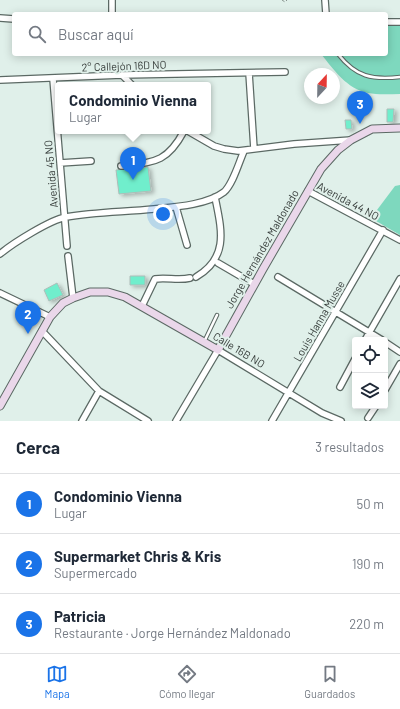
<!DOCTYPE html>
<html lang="es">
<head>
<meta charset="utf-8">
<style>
	:root { --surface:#fff; --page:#f6f6f7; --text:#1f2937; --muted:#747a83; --line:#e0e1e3; --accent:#1a73e8 }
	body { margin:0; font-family:Barlow,sans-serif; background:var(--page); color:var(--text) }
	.controls { position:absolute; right:12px; bottom:12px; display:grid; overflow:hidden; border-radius:4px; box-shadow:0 2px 10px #0003 }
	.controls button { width:36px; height:36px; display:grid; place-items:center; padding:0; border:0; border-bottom:1px solid var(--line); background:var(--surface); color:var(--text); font:20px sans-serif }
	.compass { position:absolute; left:304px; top:68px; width:36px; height:36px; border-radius:50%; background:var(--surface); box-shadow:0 2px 10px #0003; rotate:22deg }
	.you { position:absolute; left:163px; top:214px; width:14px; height:14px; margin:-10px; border:3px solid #fff; border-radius:50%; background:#1a73e8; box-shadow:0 0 0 6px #1a73e833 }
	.badge { display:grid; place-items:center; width:26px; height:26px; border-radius:50%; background:var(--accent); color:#fff; font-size:13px; font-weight:700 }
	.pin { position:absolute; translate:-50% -33px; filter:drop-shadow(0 1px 2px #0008) }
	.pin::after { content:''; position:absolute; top:21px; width:14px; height:12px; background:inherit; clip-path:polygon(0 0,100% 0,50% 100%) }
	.popup { position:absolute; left:55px; top:82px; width:156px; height:52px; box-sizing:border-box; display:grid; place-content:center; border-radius:4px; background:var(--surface); filter:drop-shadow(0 1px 3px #0005); font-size:13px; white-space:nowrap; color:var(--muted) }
	.popup b { font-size:15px; color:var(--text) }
	.popup::after { content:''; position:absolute; left:50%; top:100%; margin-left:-8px; border:8px solid transparent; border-top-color:var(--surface) }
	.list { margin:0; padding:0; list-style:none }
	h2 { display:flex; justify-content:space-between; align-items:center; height:52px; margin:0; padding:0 16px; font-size:17px }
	h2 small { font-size:13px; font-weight:400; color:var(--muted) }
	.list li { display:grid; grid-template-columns:26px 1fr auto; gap:12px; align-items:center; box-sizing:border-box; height:60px; padding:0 16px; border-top:1px solid var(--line) }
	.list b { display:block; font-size:15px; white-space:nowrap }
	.list p { margin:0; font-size:13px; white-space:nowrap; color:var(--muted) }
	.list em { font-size:13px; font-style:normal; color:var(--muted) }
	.icon { flex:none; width:22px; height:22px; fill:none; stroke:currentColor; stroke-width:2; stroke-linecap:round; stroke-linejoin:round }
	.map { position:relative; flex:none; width:400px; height:421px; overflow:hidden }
	.search { position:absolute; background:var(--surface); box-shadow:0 2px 10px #0003; left:12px; right:12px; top:12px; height:44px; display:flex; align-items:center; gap:10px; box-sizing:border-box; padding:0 14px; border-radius:4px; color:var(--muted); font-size:15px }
	.sheet { height:232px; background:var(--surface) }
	nav { display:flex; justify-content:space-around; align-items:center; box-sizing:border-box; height:56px; border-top:1px solid var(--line); background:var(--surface); font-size:11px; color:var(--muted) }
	nav a { display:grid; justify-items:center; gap:2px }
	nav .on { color:var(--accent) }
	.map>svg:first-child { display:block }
	.green { fill:#7ed8be }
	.building { fill:#6feecc; stroke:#adbdb8; filter:url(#shadow) }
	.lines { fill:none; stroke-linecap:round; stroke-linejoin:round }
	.lane-casing { stroke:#5b6964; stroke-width:4.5 }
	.street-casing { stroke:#5b6964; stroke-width:8 }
	.secondary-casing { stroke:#5b6964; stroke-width:9 }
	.path { stroke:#87928e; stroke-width:1; stroke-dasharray:3 2; stroke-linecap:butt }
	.lane { stroke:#fff; stroke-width:2.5 }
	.street { stroke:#fff; stroke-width:5.5 }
	.secondary { stroke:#ead7ea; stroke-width:7 }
	.labels { text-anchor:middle; stroke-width:4; stroke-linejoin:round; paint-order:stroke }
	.street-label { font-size:11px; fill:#373d3b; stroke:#e0f0ea }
</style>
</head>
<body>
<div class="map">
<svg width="400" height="421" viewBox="0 0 400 421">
	<defs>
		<filter id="shadow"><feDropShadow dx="3" dy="2" stdDeviation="2" flood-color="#0004"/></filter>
	</defs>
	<rect width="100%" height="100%" fill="#e0f0ea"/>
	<path class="green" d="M 400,22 L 400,94 C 390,94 378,95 368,93 C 347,89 334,70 321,54 L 386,54 L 386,23 Z
		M 400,185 L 400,235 L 371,218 L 395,186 Z"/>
	<path class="building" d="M 387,109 L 394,109 L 393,122 L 387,122 Z
		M 345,120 L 351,120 L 352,129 L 346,129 Z
		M 148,167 L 151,191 L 119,194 L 116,170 Z
		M 130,276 L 145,276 L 145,285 L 130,285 Z
		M 57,283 L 63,295 L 49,301 L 44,290 Z"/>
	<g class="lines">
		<g class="lane-casing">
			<path id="lane" d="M 338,54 C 356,77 372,80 400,77
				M 204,342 L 217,315"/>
		</g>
		<g class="street-casing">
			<path id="street" d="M 112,0 L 112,14
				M 325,0 L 326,14
				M 0,18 L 14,19
				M 386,22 L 400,22
				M 249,73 L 254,149
				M 122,75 L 132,85
				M 53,79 L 67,246
				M 0,80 L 122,75 L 285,72
				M 188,131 L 214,146 L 224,149 L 238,151 L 294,144 L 351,140
				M 60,163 L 91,161
				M 121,166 C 154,162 167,163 184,131
				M 308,191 L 400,240
				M 176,207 L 187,245
				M 0,254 C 13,243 50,220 66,217 C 95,212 125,212 154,209 C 175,207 207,205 224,192 C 233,184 239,162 244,151
				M 68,256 L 73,298
				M 218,263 L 254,284
				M 196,277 C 230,257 221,228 215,197
				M 278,277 L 382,340
				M 0,293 L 50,317
				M 142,306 L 155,279 C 167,277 178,281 190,278
				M 42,331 L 99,391 L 148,421
				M 365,340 L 400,279
				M 385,342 L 400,352
				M 340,387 L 355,359
				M 385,390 L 400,364
				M 368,418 L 376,406
				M 82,421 L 99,391
				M 176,421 L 218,350 L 322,413 L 341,421
				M 272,421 L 383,230"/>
		</g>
		<g class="secondary-casing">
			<path id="secondary" d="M 0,406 L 50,317 L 63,303 L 73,298 L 90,292 L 108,292 L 125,297 L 218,350 L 263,269 L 321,169 L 338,150 L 351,140 L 372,129 L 400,128"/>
		</g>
		<path class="path" d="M 282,0 L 285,2 L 287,0"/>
		<use href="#lane" class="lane"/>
		<use href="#street" class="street"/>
		<use href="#secondary" class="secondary"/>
	</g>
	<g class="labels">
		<g class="street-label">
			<text transform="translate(124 66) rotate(-2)" y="4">2° Callejón 16D NO</text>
			<text transform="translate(51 174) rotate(-95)" y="4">Avenida 45 NO</text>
			<text transform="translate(348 201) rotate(28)" y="4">Avenida 44 NO</text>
			<text transform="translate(262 249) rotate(-60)" y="4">Jorge Hernández Maldonado</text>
			<text transform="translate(319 321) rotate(-60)" y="4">Louis Hanna Musse</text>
			<text transform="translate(239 350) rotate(31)" y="4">Calle 16B NO</text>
		</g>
	</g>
</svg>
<div class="controls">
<button><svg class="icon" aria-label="locate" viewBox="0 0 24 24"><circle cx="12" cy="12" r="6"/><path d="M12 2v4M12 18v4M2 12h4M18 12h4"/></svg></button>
<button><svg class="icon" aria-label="layers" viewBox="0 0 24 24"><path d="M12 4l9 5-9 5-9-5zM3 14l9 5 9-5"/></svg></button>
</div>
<svg class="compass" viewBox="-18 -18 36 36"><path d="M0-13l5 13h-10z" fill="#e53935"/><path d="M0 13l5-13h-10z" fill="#747a83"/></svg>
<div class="you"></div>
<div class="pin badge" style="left:133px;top:180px">1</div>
<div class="popup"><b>Condominio Vienna</b>Lugar</div>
<div class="pin badge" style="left:28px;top:334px">2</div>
<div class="pin badge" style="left:360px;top:124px">3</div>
<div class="search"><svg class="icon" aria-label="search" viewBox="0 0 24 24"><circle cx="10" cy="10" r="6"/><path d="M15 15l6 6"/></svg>Buscar aquí</div>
</div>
<section class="sheet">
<h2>Cerca<small>3 resultados</small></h2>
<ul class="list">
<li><span class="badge">1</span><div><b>Condominio Vienna</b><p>Lugar</p></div><em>50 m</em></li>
<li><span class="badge">2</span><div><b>Supermarket Chris &amp; Kris</b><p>Supermercado</p></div><em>190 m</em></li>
<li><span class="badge">3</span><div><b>Patricia</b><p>Restaurante · Jorge Hernández Maldonado</p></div><em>220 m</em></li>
</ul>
</section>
<nav>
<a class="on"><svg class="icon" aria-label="map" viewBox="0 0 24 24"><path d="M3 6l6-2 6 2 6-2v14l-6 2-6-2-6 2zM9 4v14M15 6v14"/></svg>Mapa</a>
<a><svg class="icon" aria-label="directions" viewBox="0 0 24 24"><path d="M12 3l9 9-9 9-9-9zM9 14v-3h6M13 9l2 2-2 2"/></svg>Cómo llegar</a>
<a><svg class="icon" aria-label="saved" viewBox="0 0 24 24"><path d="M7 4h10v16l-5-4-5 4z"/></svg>Guardados</a>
</nav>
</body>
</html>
